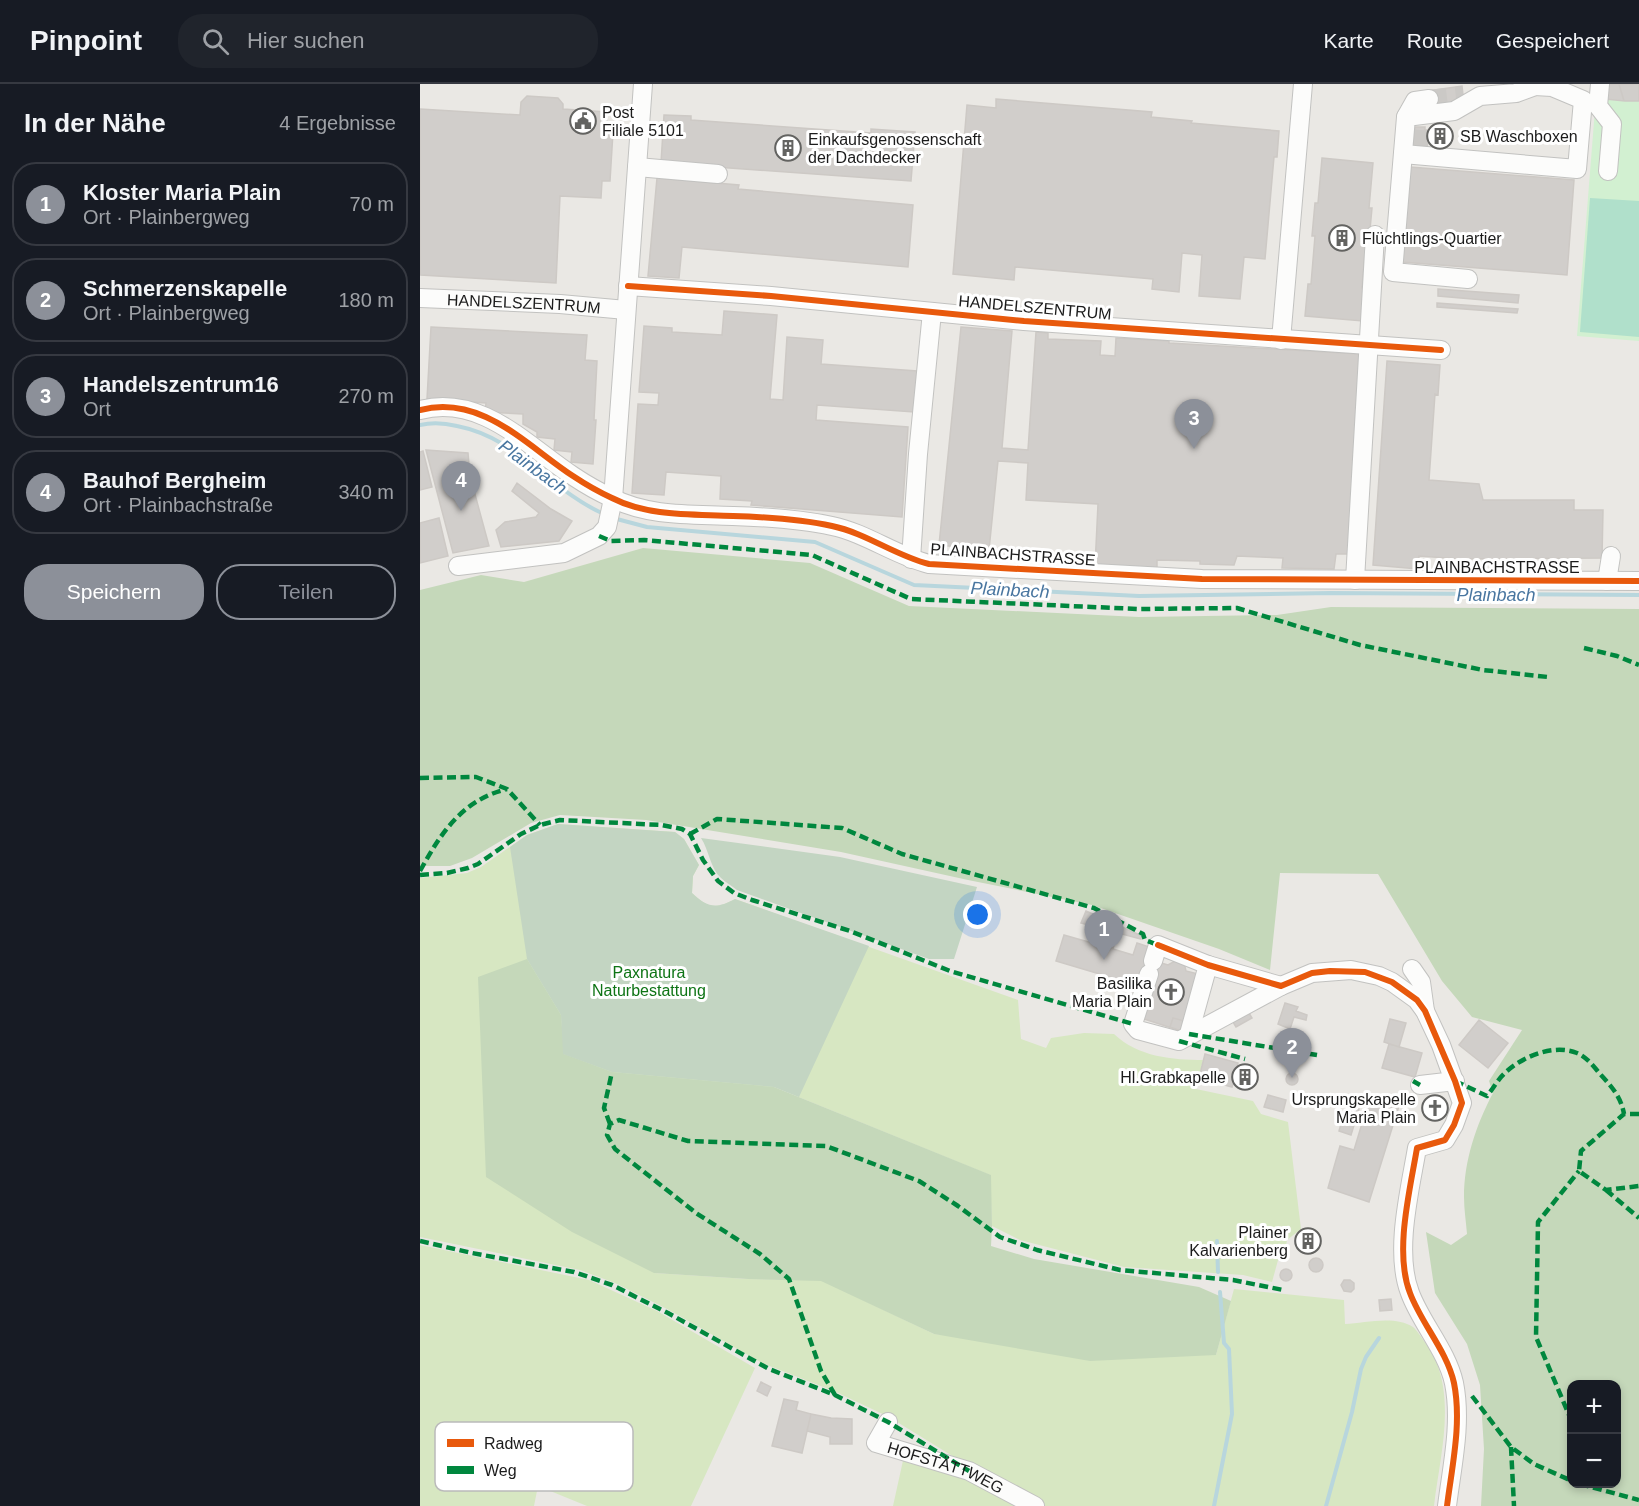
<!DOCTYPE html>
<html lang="de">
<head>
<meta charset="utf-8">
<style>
	:root { --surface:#171b24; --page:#20242c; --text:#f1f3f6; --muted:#9ea1a6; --line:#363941; --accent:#8c9099 }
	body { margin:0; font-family:Helvetica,sans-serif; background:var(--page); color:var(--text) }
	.controls { position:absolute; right:18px; bottom:18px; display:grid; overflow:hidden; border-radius:12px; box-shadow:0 3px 9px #0003 }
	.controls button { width:54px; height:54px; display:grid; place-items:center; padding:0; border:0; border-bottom:2px solid var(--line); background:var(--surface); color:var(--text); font:30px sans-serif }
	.you { position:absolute; left:558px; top:831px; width:21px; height:21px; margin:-15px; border:4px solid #fff; border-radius:50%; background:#1a73e8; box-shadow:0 0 0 9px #1a73e833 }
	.badge { display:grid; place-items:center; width:39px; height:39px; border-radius:50%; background:var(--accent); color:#fff; font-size:20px; font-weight:700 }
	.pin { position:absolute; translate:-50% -50px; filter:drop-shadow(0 2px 3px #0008) }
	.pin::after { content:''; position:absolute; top:32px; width:21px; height:18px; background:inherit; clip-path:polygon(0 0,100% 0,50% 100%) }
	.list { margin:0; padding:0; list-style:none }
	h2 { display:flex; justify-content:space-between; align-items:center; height:78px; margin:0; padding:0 24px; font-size:26px }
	h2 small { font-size:20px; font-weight:400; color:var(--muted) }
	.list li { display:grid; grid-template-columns:39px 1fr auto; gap:18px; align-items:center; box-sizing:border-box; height:84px; margin:0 12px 12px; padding:0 12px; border:2px solid var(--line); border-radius:24px }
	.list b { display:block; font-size:22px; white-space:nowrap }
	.list p { margin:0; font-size:20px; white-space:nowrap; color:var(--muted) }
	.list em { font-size:20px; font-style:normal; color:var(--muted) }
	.actions { display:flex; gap:12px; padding:18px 24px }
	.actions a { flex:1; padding:14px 0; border:2px solid var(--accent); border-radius:24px; text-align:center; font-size:21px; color:var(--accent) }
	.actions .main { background:var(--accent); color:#fff }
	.icon { flex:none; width:33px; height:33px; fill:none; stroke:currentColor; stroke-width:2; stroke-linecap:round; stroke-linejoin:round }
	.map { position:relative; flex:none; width:1219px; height:1422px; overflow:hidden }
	header { display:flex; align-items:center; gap:36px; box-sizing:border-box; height:84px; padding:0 30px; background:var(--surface); border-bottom:2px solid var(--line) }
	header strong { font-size:28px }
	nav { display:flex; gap:33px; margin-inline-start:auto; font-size:21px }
	.search { width:420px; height:54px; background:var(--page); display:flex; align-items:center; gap:15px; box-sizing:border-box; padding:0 21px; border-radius:24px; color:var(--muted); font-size:22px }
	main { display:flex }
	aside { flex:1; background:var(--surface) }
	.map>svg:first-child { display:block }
	.grass { fill:#d7e7c2 }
	.forest { fill:#c5d8ba; fill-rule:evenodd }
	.cemetery { fill:#c3d5c2 }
	.park { fill:#d2f0d1 }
	.pitch { fill:#b0e0cb }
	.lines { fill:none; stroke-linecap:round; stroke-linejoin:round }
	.stream { stroke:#b8d6dd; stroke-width:4 }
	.building { fill:#d1cecb; stroke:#cdc9c5; stroke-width:1.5 }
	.minor-tunnel { stroke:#cbc9c6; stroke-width:18; stroke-dasharray:18 9; stroke-linecap:butt }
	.minor-casing { stroke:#c2c2c0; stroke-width:20 }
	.minor { stroke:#fcfcfb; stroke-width:18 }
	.quiet { stroke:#00873e; stroke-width:4.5; stroke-dasharray:9 4.5; stroke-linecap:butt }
	.cycleway-casing { stroke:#fff; stroke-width:10 }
	.cycleway { stroke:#e8590c; stroke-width:6 }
	.labels { text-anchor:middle; stroke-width:6; stroke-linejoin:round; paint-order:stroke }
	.poi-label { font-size:16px; fill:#1b1b1b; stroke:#fff; text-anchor:start }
	.street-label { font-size:16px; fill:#1b1b1b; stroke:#fff }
	.park-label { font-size:16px; fill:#0e7415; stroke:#fff }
	.water-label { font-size:18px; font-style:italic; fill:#4976a0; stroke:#fff }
	.key { fill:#fff; stroke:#bbb; stroke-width:1.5 }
	.key-label { font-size:16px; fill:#1b1b1b }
</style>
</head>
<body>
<header>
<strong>Pinpoint</strong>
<div class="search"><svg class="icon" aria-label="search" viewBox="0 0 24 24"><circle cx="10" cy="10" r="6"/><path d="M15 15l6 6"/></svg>Hier suchen</div>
<nav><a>Karte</a><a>Route</a><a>Gespeichert</a></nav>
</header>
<main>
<aside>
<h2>In der Nähe<small>4 Ergebnisse</small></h2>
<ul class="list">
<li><span class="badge">1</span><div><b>Kloster Maria Plain</b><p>Ort · Plainbergweg</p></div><em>70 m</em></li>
<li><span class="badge">2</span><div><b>Schmerzenskapelle</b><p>Ort · Plainbergweg</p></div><em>180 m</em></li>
<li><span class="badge">3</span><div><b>Handelszentrum16</b><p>Ort</p></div><em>270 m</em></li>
<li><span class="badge">4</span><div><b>Bauhof Bergheim</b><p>Ort · Plainbachstraße</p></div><em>340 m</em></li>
</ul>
<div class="actions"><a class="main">Speichern</a><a>Teilen</a></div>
</aside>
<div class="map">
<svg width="1219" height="1422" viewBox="0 0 1219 1422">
	<rect width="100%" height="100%" fill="#eae8e4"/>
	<path class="grass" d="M 138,740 L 255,748 L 264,755 L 279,781 L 273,792 L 272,809 C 288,824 295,826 315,815 L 598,916 L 601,955 L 626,964 L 631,954 L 664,949 L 694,950 C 718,973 753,976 783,976 L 776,1005 L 833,1017 L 841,1030 L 868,1038 L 881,1145 L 867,1156 L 865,1167 L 860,1169 L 852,1198 L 823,1191 L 704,1183 L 600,1156 L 572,1142 L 570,1091 L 354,1003 L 234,1189 L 328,1195 L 401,1196 L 514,1250 L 796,1271 L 814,1205 L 924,1216 L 925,1240 C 945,1239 975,1231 993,1243 C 997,1246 1001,1253 1004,1257 C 1040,1303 1020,1370 1014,1422 L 625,1422 L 552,1384 L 469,1333 L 416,1308 L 342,1279 L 249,1226 L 195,1199 L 160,1186 L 0,1153 L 0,794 L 47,789 L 61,783 L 107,751 Z
		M 0,1161 L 169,1196 L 237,1227 L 335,1284 L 271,1422 L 167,1422 L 118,1402 L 114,1422 L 0,1422 Z
		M 484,1372 L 546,1390 L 609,1422 L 473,1422 Z"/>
	<path class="forest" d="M 223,464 L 390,479 L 489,522 L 719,533 L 857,531 L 911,523 L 1219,525 L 1219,1422 L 1061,1422 L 1064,1365 L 1060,1301 L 1047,1260 L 1015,1209 L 1006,1148 L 1031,1161 L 1047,1150 C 1046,1138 1044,1125 1044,1113 C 1044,1077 1056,1041 1073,1009 L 1069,997 L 1102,946 L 1052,933 L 1022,897 L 958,790 L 860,789 L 850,886 L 799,865 L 672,821 L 548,796 L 421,768 L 226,736 L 140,731 L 111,739 L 52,774 L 30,782 L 0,782 L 0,506 L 61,491 L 104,498 ZM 1196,1300 L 1196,1400 L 1152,1400 L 1152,1300 Z
		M 107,875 L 141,931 L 144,970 L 192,988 L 354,1003 L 571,1091 L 572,1142 L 571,1162 L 614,1175 L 779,1203 L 811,1217 L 796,1271 L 670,1277 L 514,1250 L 401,1197 L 328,1195 L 234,1189 L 152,1148 L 66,1093 L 58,893 Z"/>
	<path class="cemetery" d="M 138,740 L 255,748 L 264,755 L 279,781 L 273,792 L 272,809 C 288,824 296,825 315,815 L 449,862 L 379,1013 L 354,1003 L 192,988 L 143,970 L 141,931 L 107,875 L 90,763 L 107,751 Z
		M 281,754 L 420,773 L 557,803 L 534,875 L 509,875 L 317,806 C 312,802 305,798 301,794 C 290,784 289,766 281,754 Z"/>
	<path class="park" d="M 1177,0 L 1219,0 L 1219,257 L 1157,252 Z"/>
	<path class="pitch" d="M 1170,114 L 1219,117 L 1219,253 L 1160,248 Z"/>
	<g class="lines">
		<path class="stream" d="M 0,341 C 12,338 25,339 37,342 C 99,354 129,406 184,430
			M 193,434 L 227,443 L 395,458 L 494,501 L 719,512 L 911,509 L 1219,511
			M 797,1157 L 798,1188
			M 794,1422 L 812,1330 L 809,1265 L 804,1259 L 800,1208
			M 906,1422 L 932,1328 L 941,1285 L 946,1273 L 959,1254"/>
	</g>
	<path class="building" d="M 1186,0 L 1199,0 L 1204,17 L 1186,15 Z
		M 1199,0 L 1219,0 L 1219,17 L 1204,17 Z
		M 1042,2 L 1044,19 L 1010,24 L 1008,7 Z
		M 107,12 L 138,14 L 143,20 L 143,25 L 187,28 L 186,48 L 193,48 L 190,97 L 182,97 L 181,114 L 140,112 L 136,199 L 0,191 L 0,25 L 100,31 L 101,18 Z
		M 576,15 L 732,28 L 731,33 L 772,37 L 771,39 L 859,47 L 857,73 L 854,73 L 845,175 L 824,173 L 820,215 L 779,212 L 782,171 L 762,169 L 759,208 L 732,205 L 733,195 L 595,183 L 594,196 L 533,190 L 547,21 L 576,24 Z
		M 244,31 L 271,32 L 271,36 L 451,49 L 451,45 L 495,48 L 491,97 L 241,79 Z
		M 995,43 L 1005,43 L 1005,46 L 1012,46 L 1011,57 L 1005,57 L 1004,64 L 993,64 Z
		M 1012,46 L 1030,47 L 1029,58 L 1011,57 Z
		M 902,74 L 953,79 L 949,124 L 952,124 L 949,156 L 946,156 L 942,204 L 945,204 L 943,237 L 885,232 L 888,200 L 891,200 L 895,152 L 892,152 L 895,119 L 898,119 Z
		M 990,83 L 1154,96 L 1147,191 L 982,178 Z
		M 237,94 L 319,101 L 318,105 L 493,121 L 488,183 L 262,163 L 259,194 L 228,192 Z
		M 1018,205 L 1099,211 L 1098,219 L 1018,212 Z
		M 1017,219 L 1098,225 L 1097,229 L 1017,223 Z
		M 304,227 L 357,231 L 350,315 L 363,316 L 367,253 L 403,256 L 401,280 L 497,287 L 494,328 L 397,321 L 396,336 L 488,343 L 482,433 L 331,421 L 332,417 L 300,415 L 301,392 L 246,388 L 244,411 L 212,409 L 218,320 L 238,321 L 239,309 L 219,308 L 224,242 L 252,244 L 252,248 L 302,251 Z
		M 11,243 L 167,251 L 165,276 L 177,277 L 174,336 L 176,336 L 173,380 L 151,378 L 152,368 L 134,366 L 135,355 L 117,353 L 117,348 L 103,340 L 103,330 L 65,328 L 66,319 L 7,315 Z
		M 541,243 L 592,247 L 582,364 L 608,366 L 616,248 L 628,249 L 628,255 L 681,257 L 680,271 L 695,272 L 696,254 L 749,257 L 749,259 L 941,270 L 931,470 L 916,470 L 914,485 L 862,484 L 863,474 L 817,472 L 814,481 L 780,480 L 780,477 L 737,476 L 737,484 L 675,483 L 678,420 L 606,416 L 608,379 L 578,377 L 569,466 L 519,461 Z
		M 967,277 L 1020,281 L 1018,311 L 1015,310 L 1009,396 L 1059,400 L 1063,416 L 1154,416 L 1154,426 L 1183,426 L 1182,474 L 1041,475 L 999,472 L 998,485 L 953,481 Z
		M 6,366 L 48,369 L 50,392 L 69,462 L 33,469 Z
		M 3,367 L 12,403 L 0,406 L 0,368 Z
		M 97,399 L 131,425 L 152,437 L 139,457 L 81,463 L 76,446 L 85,438 L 116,433 L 119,429 L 92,407 Z
		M 19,434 L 28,472 L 0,479 L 0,439 Z
		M 666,827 L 722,852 L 721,855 L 661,839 Z
		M 644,851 L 679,861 L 680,857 L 694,861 L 693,865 L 713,871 L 717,859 L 732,864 L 720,902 L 636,877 Z
		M 755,877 L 764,879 L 766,887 L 778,890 L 761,947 L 721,934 L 738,878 L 748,881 Z
		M 865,919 L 878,923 L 876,927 L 887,931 L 886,936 L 874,933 L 870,945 L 858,940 Z
		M 826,924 L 832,934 L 816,943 L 810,933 Z
		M 753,934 L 764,937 L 761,947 L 750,943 Z
		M 970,935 L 986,939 L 979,963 L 964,958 Z
		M 1059,936 L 1088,959 L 1068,984 L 1039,961 Z
		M 969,960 L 1002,969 L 995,993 L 962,984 Z
		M 785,970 L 818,979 L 812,1003 L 779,994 Z
		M 818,988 L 833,992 L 831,999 L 816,995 Z
		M866 995a6 6 0 1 1 12 0a6 6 0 1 1-12 0Z
		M 848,1011 L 866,1016 L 863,1028 L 844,1023 Z
		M 950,1013 L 979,1022 L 949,1118 L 908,1104 L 920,1062 L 934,1066 Z
		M 1009,1015 L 1025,1021 L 1021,1032 L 1005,1027 Z
		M 926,1022 L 939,1025 L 931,1051 L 919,1047 Z
		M 882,1153 L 894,1153 L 899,1161 L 877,1161 Z
		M889 1181a7 7 0 1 1 14 0a7 7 0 1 1-14 0Z
		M860 1191a6 6 0 1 1 12 0a6 6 0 1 1-12 0Z
		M 924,1196 L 930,1196 L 934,1199 L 934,1205 L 931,1208 L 924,1207 L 921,1201 Z
		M 971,1215 L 972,1226 L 960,1227 L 959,1216 Z
		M 341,1298 L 351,1303 L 347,1312 L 337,1307 Z
		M 364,1315 L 378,1318 L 376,1326 L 391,1330 L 382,1369 L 352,1362 Z
		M 391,1330 L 411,1334 L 432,1335 L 432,1360 L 410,1360 L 410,1353 L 387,1347 Z"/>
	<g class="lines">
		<path class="minor-tunnel" d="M 1009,15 L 1043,11
			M 999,64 L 1000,43"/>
		<g class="minor-casing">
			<g id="minor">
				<path d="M 1180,0 L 1178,22 L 1192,40 L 1188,87"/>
				<path d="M 986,33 L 995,17 L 1009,15"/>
				<path d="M 983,70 L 1157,85 L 1163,16 L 1132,3 L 1115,2 L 1115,0"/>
				<path d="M 217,83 L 298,90"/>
				<path d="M 1048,195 L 973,188 L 986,33 L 1034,27 L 1060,12 L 1096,9 L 1115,2"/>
				<path d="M 208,202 L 351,212 L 604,237 L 1021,266"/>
				<path id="s1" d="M 0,214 L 140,220 L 206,226"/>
				<path d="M 861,256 L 883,0"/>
				<path d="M 0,326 C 62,310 107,362 153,392 C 165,400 179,408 192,414 C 229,433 273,430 313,432 C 345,433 380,435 412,442 C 446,449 476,472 509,480 L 782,495 L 1219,497"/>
				<path d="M 491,475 L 498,370 L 512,228"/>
				<path d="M 38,482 L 144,469 L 179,452 L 187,443 L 193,415 L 223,0"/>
				<path d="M 935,496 L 955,151"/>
				<path d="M 1187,497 L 1191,472"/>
				<path d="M 733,877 L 738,861 L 788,881 L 861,902"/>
				<path d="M 992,885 L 1001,898 L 1005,927"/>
				<path d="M 729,890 L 713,940 L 718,946 L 759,957 L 861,902 L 892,889 L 931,886 L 959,892 L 972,898 L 997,916 L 1005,927 L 1021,961 L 1042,1019 L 1034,1041 L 1025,1056 L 997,1064 C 990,1106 974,1168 990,1209 C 1001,1239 1027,1267 1034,1299 C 1042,1339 1032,1382 1027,1422"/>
				<path d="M 769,950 L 788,881"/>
				<path d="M 1000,1001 L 1035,997"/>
				<path id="s2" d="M 468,1338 L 456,1359 L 549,1387 L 615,1422"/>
			</g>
		</g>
		<use href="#minor" class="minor"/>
		<path class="quiet" d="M 179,452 L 191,457 L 224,456 L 392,471 L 491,515 L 719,525 L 817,524 L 940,561 L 1063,586 L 1128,593
			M 1164,564 L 1197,572 L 1219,581
			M 0,694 L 56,693 L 87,705 L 120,741
			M 270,750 L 297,735 L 422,744 L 482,770 L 674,824 L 723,850 L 725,856 L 738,861
			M 0,787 C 21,749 42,716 87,705
			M 0,791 L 27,789 L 48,784 L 58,780 L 101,750 L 120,741 L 140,736 L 242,741 L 262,745 L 270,750 L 283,776 L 298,797 L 314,809 L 332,816 L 430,847 L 530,887 L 713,940
			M 769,950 L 897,971
			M 759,957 L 825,975
			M 993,997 L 1000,1001
			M 1035,997 L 1067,1012 C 1072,1006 1076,999 1081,993 C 1098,974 1132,959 1157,969 C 1167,973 1174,983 1181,991 C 1192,1003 1201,1013 1204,1030
			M 1219,1030 L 1204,1030 L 1161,1067 L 1159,1087 L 1186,1106 L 1219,1102
			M 190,1040 L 184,1024 L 192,988
			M 1186,1106 L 1219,1134
			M 0,1157 L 52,1169 L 154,1188 L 192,1201 L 248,1229 L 349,1285 L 415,1311 L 468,1338 L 549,1387
			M 415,1311 L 401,1287 L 369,1195 L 340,1170 L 276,1129 L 195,1065 L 187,1051 L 190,1040 L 199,1036 L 268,1057 L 406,1062 L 499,1097 L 538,1122 L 580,1153 L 617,1166 L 700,1186 L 813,1196 L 863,1206
			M 1052,1312 L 1091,1363 L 1114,1380 L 1152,1397
			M 1152,1338 L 1116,1253 L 1118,1138 L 1159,1087
			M 1091,1363 L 1094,1422
			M 1160,1400 L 1219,1416"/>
		<g class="cycleway-casing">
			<path id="cycleway" d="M 208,202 L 351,212 L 604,237 L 1021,266
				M 0,326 C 62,310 107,362 153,392 C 165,400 179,408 192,414 C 229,433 273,430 313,432 C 345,433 380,435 412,442 C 446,449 476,472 509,480 L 782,495 L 1219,497
				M 738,861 L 788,881 L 861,902 L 892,889 L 910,887 L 945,888 L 972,898 L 997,916 L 1005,927 L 1035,997 L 1042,1019 L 1034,1041 L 1025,1056 L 997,1064 C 990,1106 974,1168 990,1209 C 1001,1239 1027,1267 1034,1299 C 1042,1339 1032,1382 1027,1422"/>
		</g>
		<use href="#cycleway" class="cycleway"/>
	</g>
	<defs>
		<g id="civic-ring" transform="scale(1.35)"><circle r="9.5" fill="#fff" stroke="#636361" stroke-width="1.5"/><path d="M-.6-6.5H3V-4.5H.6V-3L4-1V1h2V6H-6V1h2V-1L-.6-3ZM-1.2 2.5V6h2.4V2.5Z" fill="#636361"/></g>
		<g id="building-ring" transform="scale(1.35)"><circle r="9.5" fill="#fff" stroke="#636361" stroke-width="1.5"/><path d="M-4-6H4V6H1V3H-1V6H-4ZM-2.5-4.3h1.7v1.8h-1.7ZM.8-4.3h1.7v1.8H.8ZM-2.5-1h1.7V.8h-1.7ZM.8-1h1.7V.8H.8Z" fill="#636361"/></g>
		<g id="church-ring" transform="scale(1.35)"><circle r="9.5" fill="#fff" stroke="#636361" stroke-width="1.5"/><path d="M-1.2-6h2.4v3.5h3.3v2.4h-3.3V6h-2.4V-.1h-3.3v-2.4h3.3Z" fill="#636361"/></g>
	</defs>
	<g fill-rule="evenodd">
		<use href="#civic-ring" x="163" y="37"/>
		<use href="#building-ring" x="1020" y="52"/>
		<use href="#building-ring" x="368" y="64"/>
		<use href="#building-ring" x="922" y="154"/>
		<use href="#church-ring" x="751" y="908"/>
		<use href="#building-ring" x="825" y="993"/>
		<use href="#church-ring" x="1015" y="1024"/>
		<use href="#building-ring" x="888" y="1157"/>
	</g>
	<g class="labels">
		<g class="poi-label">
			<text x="182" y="34">Post<tspan x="182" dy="18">Filiale 5101</tspan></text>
			<text x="1040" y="58">SB Waschboxen</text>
			<text x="388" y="61">Einkaufsgenossenschaft<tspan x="388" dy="18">der Dachdecker</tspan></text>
			<text x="942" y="160">Flüchtlings-Quartier</text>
			<text x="732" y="905" text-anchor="end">Basilika<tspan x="732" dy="18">Maria Plain</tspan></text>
			<text x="806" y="999" text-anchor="end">Hl.Grabkapelle</text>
			<text x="996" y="1021" text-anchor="end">Ursprungskapelle<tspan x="996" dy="18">Maria Plain</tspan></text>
			<text x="868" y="1154" text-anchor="end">Plainer<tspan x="868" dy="18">Kalvarienberg</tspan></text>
		</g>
		<g class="street-label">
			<text dy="6" stroke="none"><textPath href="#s1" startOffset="104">HANDELSZENTRUM</textPath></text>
			<text transform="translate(615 223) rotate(5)" y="6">HANDELSZENTRUM</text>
			<text transform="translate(593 470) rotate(4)" y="6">PLAINBACHSTRASSE</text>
			<text x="1077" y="489">PLAINBACHSTRASSE</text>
			<text dy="6" stroke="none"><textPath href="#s2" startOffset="98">HOFSTÄTTWEG</textPath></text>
		</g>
		<g class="park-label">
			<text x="229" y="894">Paxnatura<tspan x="229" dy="18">Naturbestattung</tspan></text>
		</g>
		<g class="water-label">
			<text transform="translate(113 383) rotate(36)" y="6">Plainbach</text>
			<text transform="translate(590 506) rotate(3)" y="6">Plainbach</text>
			<text x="1076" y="517">Plainbach</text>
		</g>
	</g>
	<rect x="15" y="1338" width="198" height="69" rx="9" class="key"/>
	<rect x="27" y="1355" width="27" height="8" fill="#e8590c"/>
	<rect x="27" y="1382" width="27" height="8" fill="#00873e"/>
	<g class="key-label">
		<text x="64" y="1365">Radweg</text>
		<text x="64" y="1392">Weg</text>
	</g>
</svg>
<div class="controls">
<button>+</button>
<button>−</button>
</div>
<div class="you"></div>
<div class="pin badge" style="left:684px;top:876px">1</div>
<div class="pin badge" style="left:872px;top:994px">2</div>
<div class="pin badge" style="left:774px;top:365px">3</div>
<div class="pin badge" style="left:41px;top:427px">4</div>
</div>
</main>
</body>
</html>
